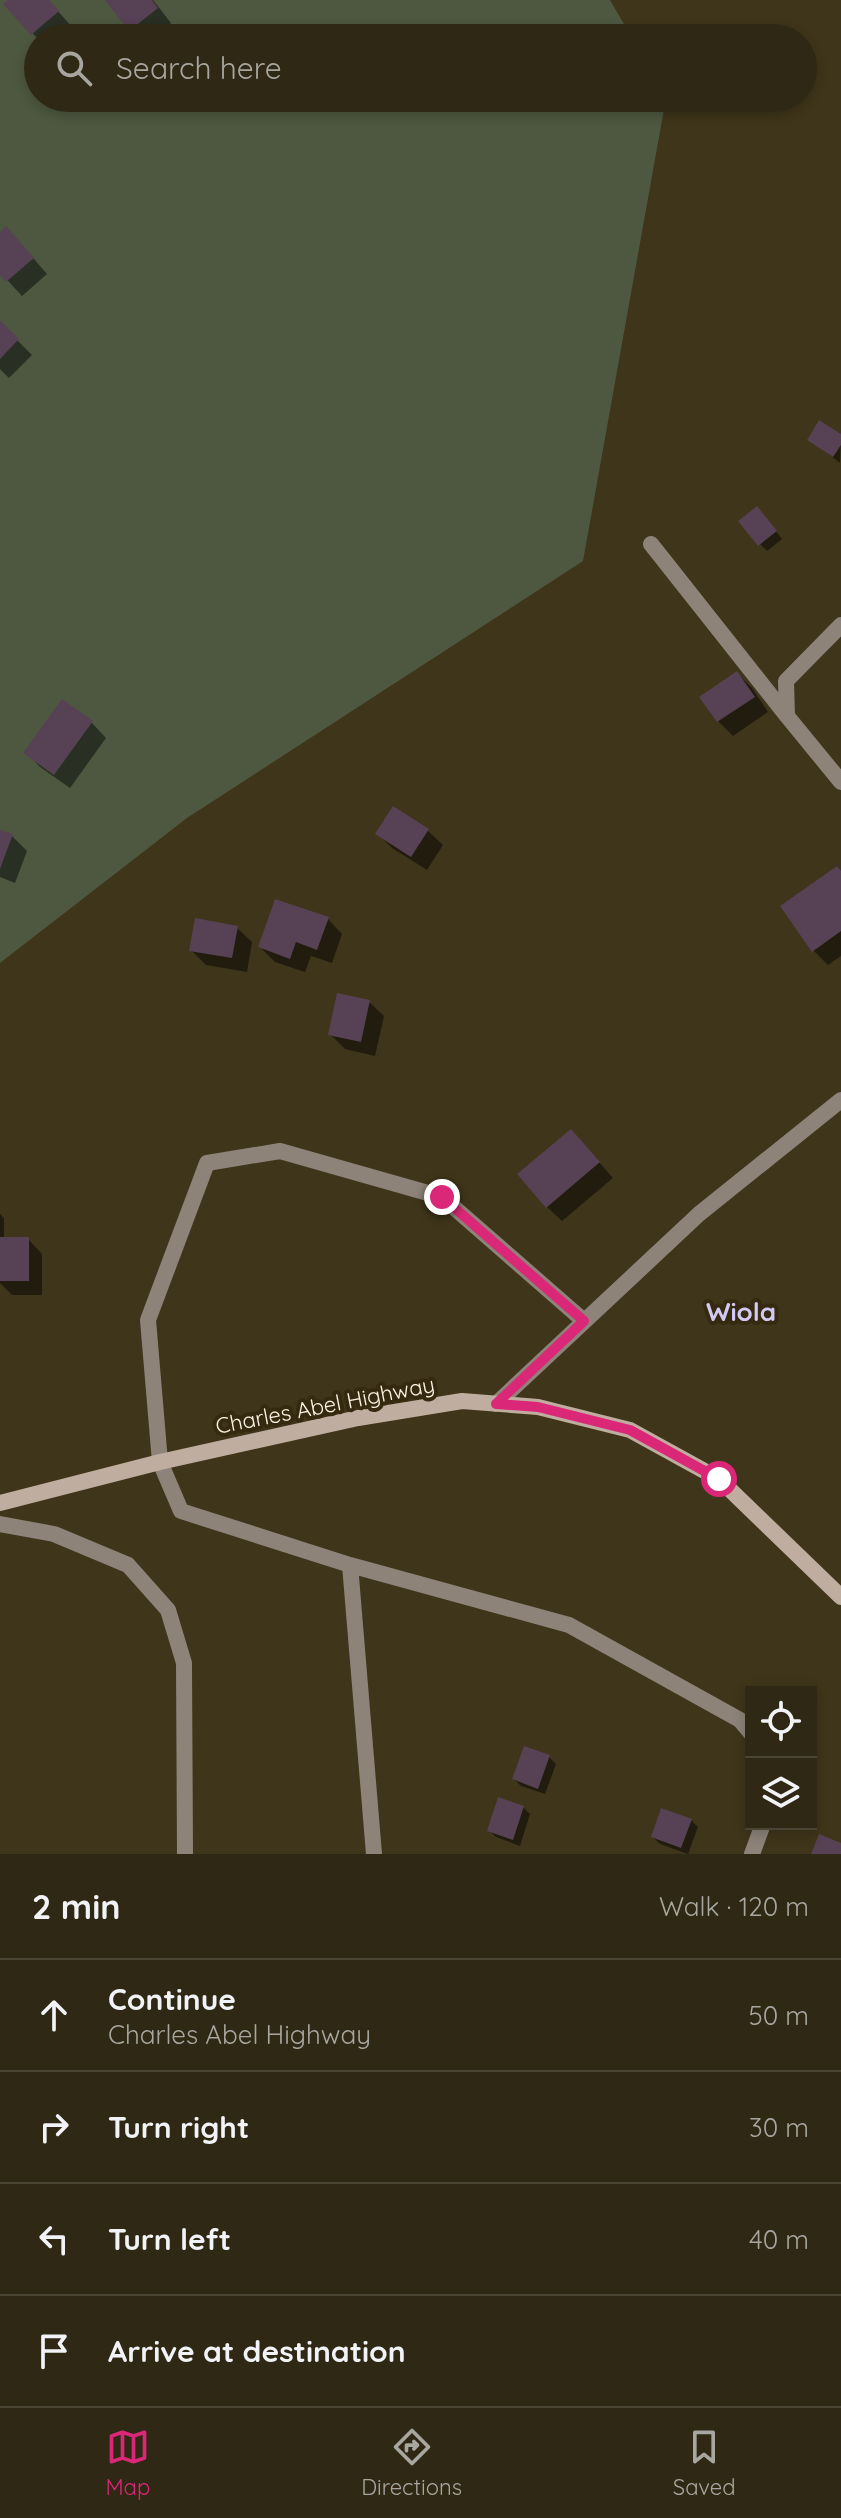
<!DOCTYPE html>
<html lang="en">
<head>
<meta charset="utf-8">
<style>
	:root { --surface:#2f2814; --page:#3b3422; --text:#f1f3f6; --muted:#a7a6a0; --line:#4a4434; --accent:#db2777 }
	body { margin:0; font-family:Quicksand,sans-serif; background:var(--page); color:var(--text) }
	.controls { position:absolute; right:24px; bottom:24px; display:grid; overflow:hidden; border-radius:0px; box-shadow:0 4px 12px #0003 }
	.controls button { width:72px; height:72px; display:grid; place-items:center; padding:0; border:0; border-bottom:2px solid var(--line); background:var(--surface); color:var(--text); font:40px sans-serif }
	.stop { position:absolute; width:24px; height:24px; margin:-18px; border:6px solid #db2777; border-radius:50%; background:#fff }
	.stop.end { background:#db2777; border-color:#fff; box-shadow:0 2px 8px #0008 }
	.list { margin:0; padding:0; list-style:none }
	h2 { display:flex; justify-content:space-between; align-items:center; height:104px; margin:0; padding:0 32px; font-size:34px }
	h2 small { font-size:26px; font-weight:400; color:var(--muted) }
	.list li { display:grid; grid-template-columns:52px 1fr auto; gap:24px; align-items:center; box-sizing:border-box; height:112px; padding:0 32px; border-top:2px solid var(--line) }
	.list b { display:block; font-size:30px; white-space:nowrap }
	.list p { margin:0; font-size:26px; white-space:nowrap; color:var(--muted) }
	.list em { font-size:26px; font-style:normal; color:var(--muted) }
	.icon { flex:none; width:44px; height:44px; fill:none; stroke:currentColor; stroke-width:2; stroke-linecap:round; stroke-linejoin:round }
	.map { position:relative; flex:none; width:841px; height:1854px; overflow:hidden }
	.search { position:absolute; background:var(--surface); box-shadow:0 4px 12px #0003; left:24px; right:24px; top:24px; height:88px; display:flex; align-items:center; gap:20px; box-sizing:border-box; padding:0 28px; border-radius:44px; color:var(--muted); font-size:30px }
	.sheet { height:552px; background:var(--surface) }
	nav { display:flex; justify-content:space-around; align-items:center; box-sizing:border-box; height:112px; border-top:2px solid var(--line); background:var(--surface); font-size:22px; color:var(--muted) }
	nav a { display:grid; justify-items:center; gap:4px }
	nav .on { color:var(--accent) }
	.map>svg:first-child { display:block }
	.green { fill:#4e5840 }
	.shadow { fill:#0007 }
	.building { fill:#574154 }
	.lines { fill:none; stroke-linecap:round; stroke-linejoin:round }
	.lane { stroke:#8d8379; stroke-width:16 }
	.street { stroke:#8d8379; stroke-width:16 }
	.secondary { stroke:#bfae9f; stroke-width:16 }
	.route { stroke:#db2777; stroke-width:10 }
	.labels { text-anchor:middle; stroke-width:8; stroke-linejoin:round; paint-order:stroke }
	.street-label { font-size:22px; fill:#faf3e3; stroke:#352a0f }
	.quarter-label { font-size:26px; font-weight:bold; fill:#d2c9f4; stroke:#352a0f }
</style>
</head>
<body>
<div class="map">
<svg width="841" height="1854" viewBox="0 0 841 1854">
	<rect width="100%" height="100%" fill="#3f351a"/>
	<path class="green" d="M 0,0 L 610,0 L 632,38 L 38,38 L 38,98 L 666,98 L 583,561 L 187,818 L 0,963 Z"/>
	<path class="shadow" d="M 11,0 L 48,0 L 72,27 L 59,38 L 38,39 L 6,4 Z
		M 108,0 L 153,0 L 171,23 L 153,38 L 139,38 Z
		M 0,235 L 21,244 L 47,274 L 22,296 L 0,272 Z
		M 0,323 L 32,355 L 9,378 L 0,369 Z
		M 841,436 L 840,463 L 809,439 Z
		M 764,516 L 782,539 L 767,551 L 760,544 Z
		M 737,673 L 752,688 L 768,712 L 733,736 L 718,721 L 702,697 Z
		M 63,702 L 92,723 L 106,738 L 70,788 L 40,767 L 26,752 Z
		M 394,809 L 428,831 L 443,845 L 427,870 L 392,848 L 378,834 Z
		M 0,832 L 12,836 L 27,851 L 15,883 L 0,877 Z
		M 841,873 L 841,956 L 828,965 L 813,950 Z
		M 328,919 L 342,934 L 332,963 L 311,956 L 305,972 L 275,962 L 260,947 Z
		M 237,928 L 252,942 L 247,972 L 206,965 L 191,950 Z
		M 369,1002 L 384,1016 L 375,1056 L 345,1049 L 330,1034 Z
		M 585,1146 L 613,1178 L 562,1221 L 547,1207 Z
		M 0,1214 L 4,1218 L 4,1239 L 28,1239 L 42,1254 L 42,1295 L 12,1295 L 0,1283 Z
		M 549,1757 L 556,1764 L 545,1794 L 521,1786 L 514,1779 Z
		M 523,1807 L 530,1814 L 520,1846 L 496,1837 L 489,1830 Z
		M 691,1820 L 698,1827 L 688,1854 L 660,1844 L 653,1837 Z"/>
	<path class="building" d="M 8,0 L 49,0 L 59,11 L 31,35 L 3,4 Z
		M 105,0 L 152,0 L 158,8 L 129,31 Z
		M 6,226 L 34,258 L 6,282 L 0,275 L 0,232 Z
		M 0,320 L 19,339 L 0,359 Z
		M 819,420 L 841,434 L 841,445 L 833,457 L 807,440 Z
		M 757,506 L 777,531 L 758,546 L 738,521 Z
		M 737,671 L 755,697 L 717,722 L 699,697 Z
		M 62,699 L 93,721 L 54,775 L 23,753 Z
		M 393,806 L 429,829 L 411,857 L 375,834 Z
		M 0,830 L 13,834 L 0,869 Z
		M 837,866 L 841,871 L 841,931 L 812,952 L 780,906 Z
		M 275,899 L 329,917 L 317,950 L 296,942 L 290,959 L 258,947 Z
		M 195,918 L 238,926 L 232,958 L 189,951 Z
		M 337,993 L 370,1000 L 361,1042 L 328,1035 Z
		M 571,1129 L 600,1162 L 546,1208 L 517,1174 Z
		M 0,1237 L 29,1237 L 29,1281 L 0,1281 Z
		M 524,1746 L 550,1755 L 538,1789 L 512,1779 Z
		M 498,1797 L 524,1806 L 513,1840 L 487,1831 Z
		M 661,1808 L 692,1819 L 681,1848 L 651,1837 Z
		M 819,1834 L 841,1843 L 841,1854 L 811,1854 Z"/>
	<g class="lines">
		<path class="lane" d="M 0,1524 L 54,1534 L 128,1565 L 168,1610 L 184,1663 L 185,1854"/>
		<path class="street" d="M 651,544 L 787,716
			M 841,625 L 786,681 L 787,716 L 841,782
			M 496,1404 L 699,1214 L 841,1100
			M 350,1565 L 569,1625 L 740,1720 L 751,1733
			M 374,1854 L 350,1565 L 181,1511 L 160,1462 L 148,1320 L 207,1163 L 280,1151 L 442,1197 L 584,1321
			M 752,1854 L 763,1824"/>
		<path class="secondary" d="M 0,1503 L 160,1462 L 358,1418 L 462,1401 L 538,1407 L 630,1430 L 719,1479 L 841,1597"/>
	</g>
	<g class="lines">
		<path class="route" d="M 442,1197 L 584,1321 L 496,1404 L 538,1407 L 630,1430 L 719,1479"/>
	</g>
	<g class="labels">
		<g class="street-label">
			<text transform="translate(325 1405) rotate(-11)" y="8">Charles Abel Highway</text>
		</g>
		<g class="quarter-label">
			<text x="741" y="1321">Wiola</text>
		</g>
	</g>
</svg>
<div class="controls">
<button><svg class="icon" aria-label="locate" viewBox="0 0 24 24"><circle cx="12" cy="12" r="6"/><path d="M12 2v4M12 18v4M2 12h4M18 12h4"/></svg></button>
<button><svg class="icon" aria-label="layers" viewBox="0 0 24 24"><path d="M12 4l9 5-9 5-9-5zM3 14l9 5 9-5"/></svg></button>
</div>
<div class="stop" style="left:719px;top:1479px"></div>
<div class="stop end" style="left:442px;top:1197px"></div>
<div class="search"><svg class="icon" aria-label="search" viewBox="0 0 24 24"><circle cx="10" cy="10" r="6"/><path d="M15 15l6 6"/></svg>Search here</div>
</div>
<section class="sheet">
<h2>2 min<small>Walk · 120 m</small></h2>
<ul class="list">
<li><svg class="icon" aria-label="ahead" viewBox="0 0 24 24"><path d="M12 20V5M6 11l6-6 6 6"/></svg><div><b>Continue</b><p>Charles Abel Highway</p></div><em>50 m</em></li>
<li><svg class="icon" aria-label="right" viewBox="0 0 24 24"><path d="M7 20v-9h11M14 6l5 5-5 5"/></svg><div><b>Turn right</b></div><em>30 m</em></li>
<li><svg class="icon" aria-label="left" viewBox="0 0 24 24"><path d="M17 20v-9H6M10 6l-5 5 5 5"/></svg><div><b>Turn left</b></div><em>40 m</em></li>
<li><svg class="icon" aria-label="arrive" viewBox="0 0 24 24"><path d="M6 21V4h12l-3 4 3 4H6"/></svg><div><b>Arrive at destination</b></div></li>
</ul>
</section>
<nav>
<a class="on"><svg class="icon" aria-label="map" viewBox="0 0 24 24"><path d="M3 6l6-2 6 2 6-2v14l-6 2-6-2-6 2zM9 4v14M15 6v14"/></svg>Map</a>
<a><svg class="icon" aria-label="directions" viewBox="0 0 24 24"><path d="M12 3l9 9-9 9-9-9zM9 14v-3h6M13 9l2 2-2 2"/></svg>Directions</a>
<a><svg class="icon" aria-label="saved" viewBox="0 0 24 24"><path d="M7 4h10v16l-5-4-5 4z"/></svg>Saved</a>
</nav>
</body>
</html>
